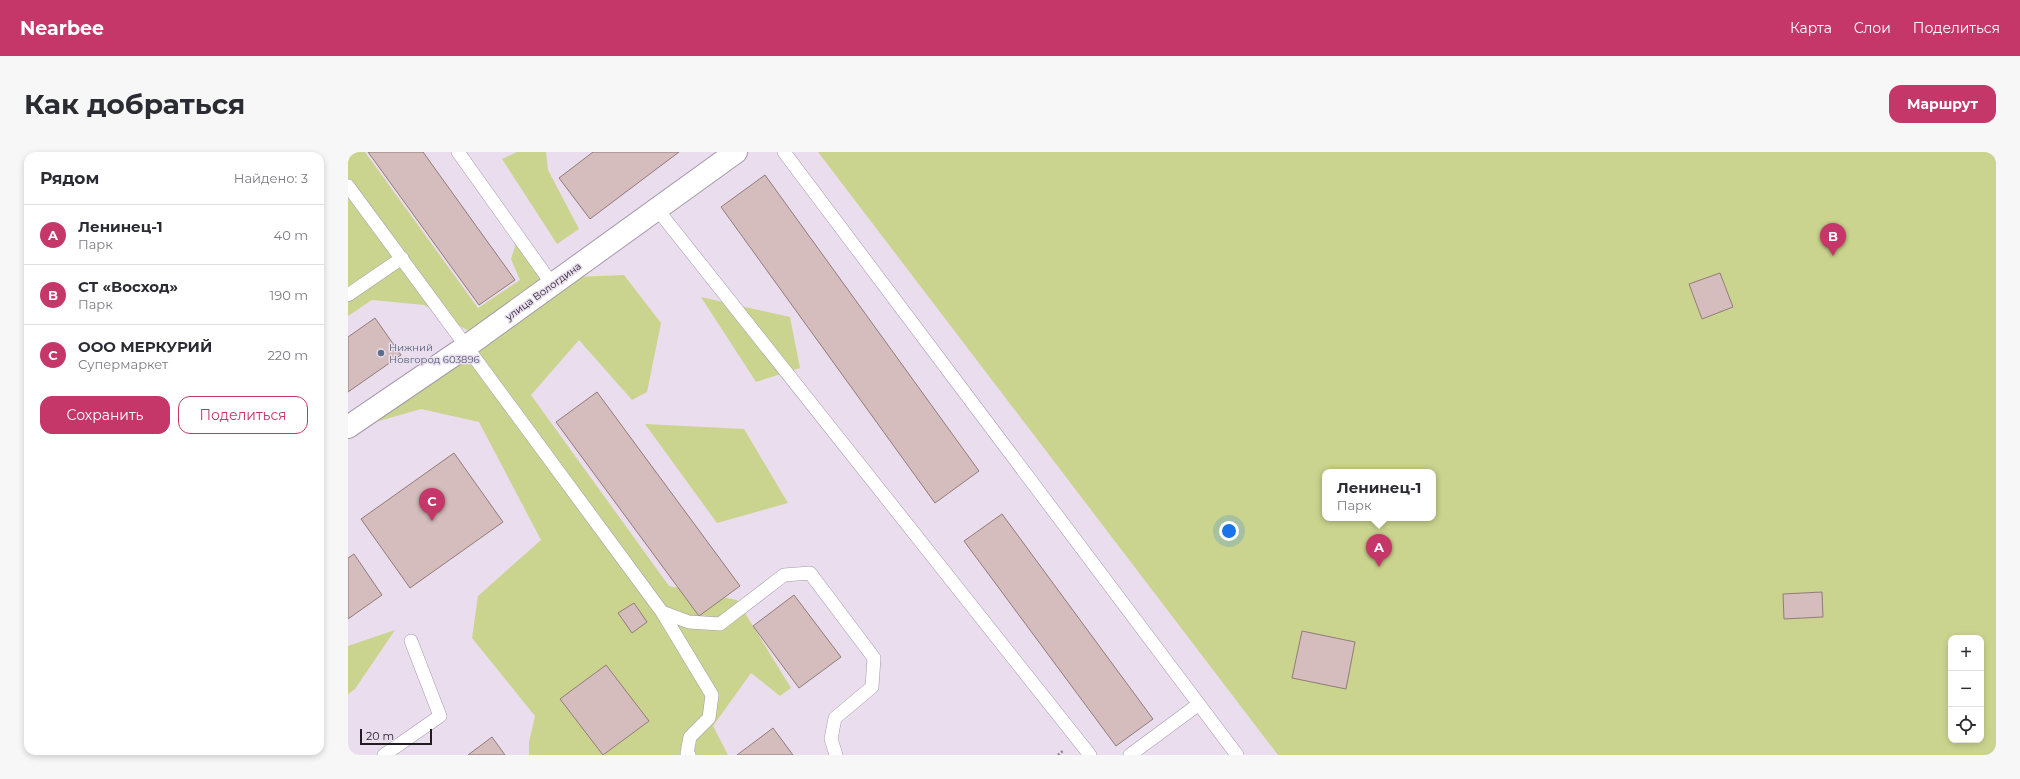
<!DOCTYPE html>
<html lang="ru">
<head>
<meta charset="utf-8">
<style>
	:root { --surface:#fff; --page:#f7f7f7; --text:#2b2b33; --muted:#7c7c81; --line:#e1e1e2; --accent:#c43768 }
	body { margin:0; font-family:Montserrat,sans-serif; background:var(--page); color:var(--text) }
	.controls { position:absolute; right:12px; bottom:12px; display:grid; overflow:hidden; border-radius:8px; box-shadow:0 2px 6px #0003 }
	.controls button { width:36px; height:36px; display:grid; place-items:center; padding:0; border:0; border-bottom:1px solid var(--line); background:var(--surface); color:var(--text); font:20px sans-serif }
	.scale { position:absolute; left:12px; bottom:10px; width:72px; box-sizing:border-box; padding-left:4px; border:2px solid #201c22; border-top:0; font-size:11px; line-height:14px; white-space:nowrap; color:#201c22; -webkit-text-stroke:3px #e9ddee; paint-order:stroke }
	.you { position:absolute; left:881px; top:379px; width:14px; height:14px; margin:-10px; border:3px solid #fff; border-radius:50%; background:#1a73e8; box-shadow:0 0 0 6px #1a73e833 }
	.badge { display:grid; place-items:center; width:26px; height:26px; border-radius:50%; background:var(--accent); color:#fff; font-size:13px; font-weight:700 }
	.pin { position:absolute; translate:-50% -33px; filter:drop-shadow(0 1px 2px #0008) }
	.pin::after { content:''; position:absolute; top:21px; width:14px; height:12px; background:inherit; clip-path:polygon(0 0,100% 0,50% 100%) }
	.popup { position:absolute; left:974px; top:317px; width:114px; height:52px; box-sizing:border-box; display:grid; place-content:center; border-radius:8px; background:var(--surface); filter:drop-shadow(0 1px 3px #0005); font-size:13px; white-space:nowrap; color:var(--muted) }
	.popup b { font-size:15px; color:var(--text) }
	.popup::after { content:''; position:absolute; left:50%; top:100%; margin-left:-8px; border:8px solid transparent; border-top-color:var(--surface) }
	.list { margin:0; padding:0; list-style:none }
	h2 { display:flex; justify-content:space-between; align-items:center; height:52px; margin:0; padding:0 16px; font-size:17px }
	h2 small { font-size:13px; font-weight:400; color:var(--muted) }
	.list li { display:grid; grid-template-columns:26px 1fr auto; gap:12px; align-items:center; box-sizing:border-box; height:60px; padding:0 16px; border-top:1px solid var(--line) }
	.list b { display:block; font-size:15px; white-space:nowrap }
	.list p { margin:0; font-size:13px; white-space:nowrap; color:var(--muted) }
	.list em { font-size:13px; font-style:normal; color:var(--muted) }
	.actions { display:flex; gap:8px; padding:12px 16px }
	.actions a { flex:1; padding:9px 0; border:1px solid var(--accent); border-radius:12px; text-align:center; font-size:14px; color:var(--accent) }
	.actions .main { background:var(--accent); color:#fff }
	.icon { flex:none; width:22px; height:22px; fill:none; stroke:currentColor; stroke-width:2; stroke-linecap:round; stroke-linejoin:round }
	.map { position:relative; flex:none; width:1648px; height:603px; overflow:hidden; border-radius:12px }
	header { display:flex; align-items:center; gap:24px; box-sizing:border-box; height:56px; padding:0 20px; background:var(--accent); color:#fff }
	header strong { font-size:19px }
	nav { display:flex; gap:22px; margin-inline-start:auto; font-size:14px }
	.intro { display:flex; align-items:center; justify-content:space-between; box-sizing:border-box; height:96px; padding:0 24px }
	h1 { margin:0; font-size:28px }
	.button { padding:10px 18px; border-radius:12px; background:var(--accent); color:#fff; font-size:14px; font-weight:700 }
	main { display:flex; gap:24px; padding:0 24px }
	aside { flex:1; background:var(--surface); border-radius:12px; box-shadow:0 2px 6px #0003 }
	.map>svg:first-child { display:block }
	.green { fill:#cbd48e; fill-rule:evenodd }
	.building { fill:#d4bdbc; stroke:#917b7a }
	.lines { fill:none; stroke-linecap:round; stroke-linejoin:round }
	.lane-casing { stroke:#a599a9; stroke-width:14 }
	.street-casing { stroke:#a599a9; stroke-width:24 }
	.path { stroke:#8b838f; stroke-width:2.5; stroke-dasharray:2 2; stroke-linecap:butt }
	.lane { stroke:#fff; stroke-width:13 }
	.street { stroke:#fff; stroke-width:22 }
	.service-dot { fill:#5c6f8a; stroke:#e9ddee; stroke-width:1.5 }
	.labels { text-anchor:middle; stroke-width:3; stroke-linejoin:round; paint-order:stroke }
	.street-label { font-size:10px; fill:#201c22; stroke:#e9ddee }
	.service-label { font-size:10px; fill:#4e5e75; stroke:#e9ddee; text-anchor:start }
</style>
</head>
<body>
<header>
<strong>Nearbee</strong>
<nav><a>Карта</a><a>Слои</a><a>Поделиться</a></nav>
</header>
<div class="intro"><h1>Как добраться</h1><a class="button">Маршрут</a></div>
<main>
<aside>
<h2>Рядом<small>Найдено: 3</small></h2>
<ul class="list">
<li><span class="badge">A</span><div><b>Ленинец-1</b><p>Парк</p></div><em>40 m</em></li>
<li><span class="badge">B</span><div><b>СТ «Восход»</b><p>Парк</p></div><em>190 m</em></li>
<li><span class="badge">C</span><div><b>ООО МЕРКУРИЙ</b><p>Супермаркет</p></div><em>220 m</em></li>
</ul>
<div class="actions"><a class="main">Сохранить</a><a>Поделиться</a></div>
</aside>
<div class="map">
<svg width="1648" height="603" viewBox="0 0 1648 603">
	<rect width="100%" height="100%" fill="#e9ddee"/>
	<path class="green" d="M 0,0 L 17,0 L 130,156 L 172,128 L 163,107 L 168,91 L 196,130 L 124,181 L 76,153 L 24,148 L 0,164 Z
		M 169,0 L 198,0 L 200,18 L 231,77 L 209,92 L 154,7 Z
		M 470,0 L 1648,0 L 1648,603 L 930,603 ZM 977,320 L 1085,320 L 1085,366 L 977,366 ZM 1603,486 L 1633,486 L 1633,588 L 1603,588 Z
		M 276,123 L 313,171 L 299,240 L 284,248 L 231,188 L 183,243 L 321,434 L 389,448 L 443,536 L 432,544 L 403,521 L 365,574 L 380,603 L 181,603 L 181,590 L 187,564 L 124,486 L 130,444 L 193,388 L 131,270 L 73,257 L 31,269 L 19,252 L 226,125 Z
		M 353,145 L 442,165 L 452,216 L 408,230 Z
		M 297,272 L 396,277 L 440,351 L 369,371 Z
		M 47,478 L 7,537 L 0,542 L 0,494 Z"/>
	<path class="building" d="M 20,0 L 75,0 L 167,128 L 131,153 Z
		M 245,0 L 331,0 L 242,67 L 211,26 Z
		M 417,23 L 631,319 L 587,351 L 373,55 Z
		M 1372,121 L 1385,155 L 1354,167 L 1341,132 Z
		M 27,166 L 53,203 L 0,240 L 0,185 Z
		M 249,240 L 392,434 L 351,464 L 208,270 Z
		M 106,301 L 155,370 L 62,436 L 13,367 Z
		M 654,362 L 805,567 L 768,594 L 616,389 Z
		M 6,402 L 34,443 L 0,467 L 0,406 Z
		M 1474,440 L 1475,465 L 1436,467 L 1435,442 Z
		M 446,443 L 493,505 L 451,536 L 405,474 Z
		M 286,451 L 299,470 L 284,481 L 270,461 Z
		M 954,479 L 1007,490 L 998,537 L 944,526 Z
		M 258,513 L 301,569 L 255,603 L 212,547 Z
		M 425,576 L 445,603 L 389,603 Z
		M 144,585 L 157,603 L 120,603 Z"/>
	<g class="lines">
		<g class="lane-casing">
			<path id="lane" d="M 110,0 L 204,132
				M 436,0 L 889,603
				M 0,34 L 314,460 L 341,470 L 372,472 L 436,423 L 462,421 L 526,506 L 524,535 L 487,566 L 483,587 L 488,603
				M 309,57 L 742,603
				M 0,143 L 54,106
				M 314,460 L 364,543 L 361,566 L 342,585 L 339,601 L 341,603
				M 36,603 L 92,564 L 63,489
				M 782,603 L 851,552"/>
		</g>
		<g class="street-casing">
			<path id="street" d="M 0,275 L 119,194 L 388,0"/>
		</g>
		<path class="path" d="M 710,603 L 716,598"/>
		<use href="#lane" class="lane"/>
		<use href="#street" class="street"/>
	</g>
	<circle class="service-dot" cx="33" cy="201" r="4"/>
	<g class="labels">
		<g class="street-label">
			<text transform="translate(195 139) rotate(-36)" y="4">улица Вологдина</text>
		</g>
		<g class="service-label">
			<text x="41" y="199">Нижний<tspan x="41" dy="12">Новгород 603896</tspan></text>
		</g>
	</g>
</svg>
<div class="controls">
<button>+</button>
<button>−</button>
<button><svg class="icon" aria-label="locate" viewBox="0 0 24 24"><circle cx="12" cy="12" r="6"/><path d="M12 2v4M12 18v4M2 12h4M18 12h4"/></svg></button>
</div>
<div class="scale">20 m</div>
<div class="you"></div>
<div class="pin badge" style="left:1031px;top:415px">A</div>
<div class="popup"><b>Ленинец-1</b>Парк</div>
<div class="pin badge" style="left:1485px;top:104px">B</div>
<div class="pin badge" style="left:84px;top:369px">C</div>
</div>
</main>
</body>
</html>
